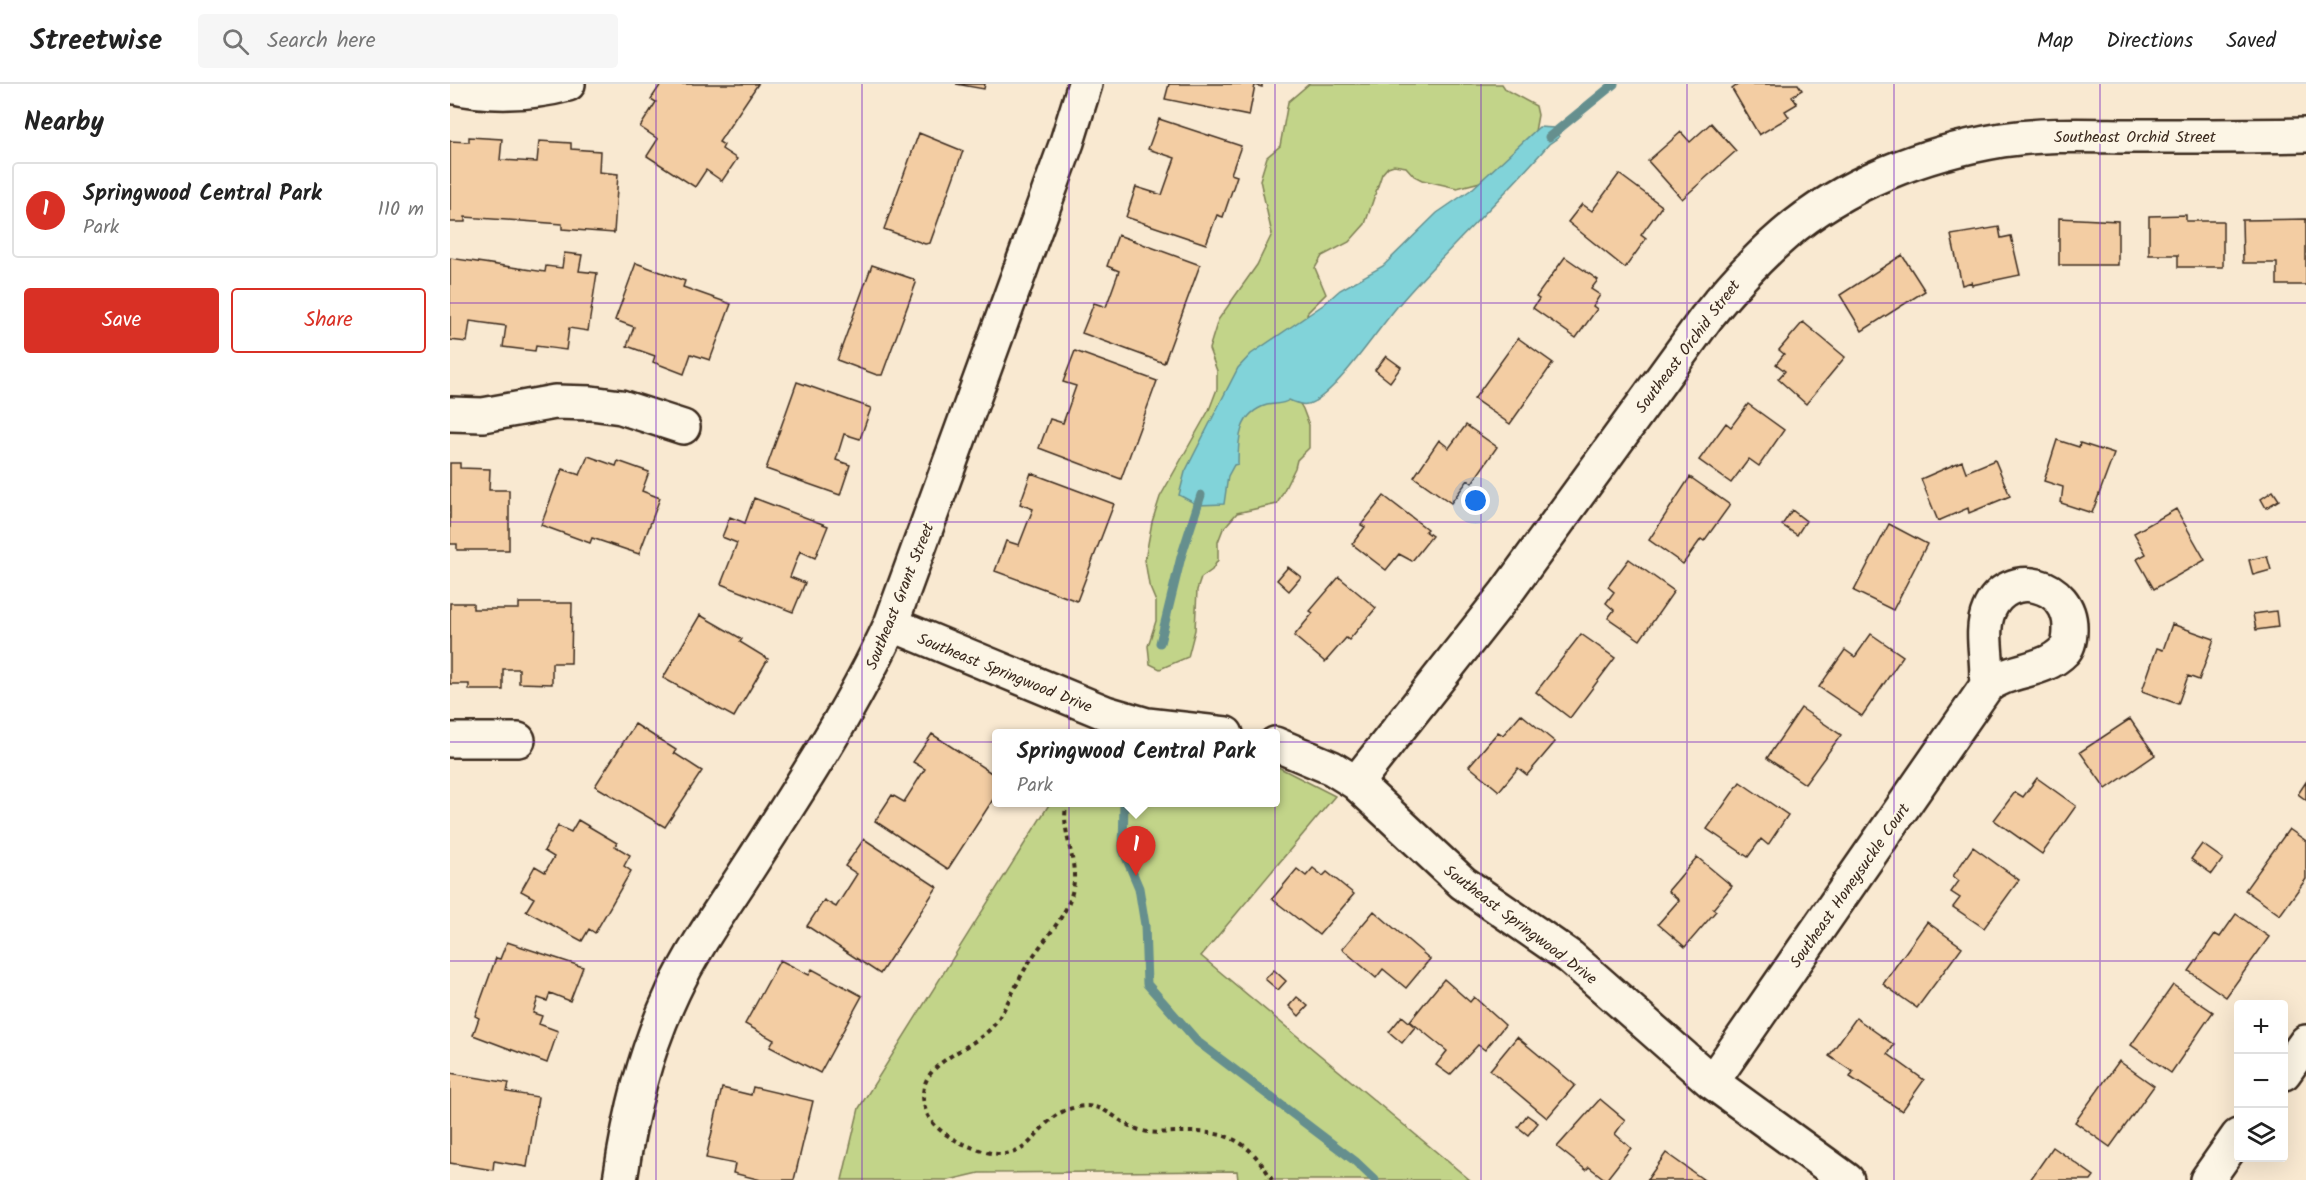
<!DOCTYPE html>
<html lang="en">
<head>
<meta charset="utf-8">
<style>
	:root { --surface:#fff; --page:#f6f6f6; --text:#222; --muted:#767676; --line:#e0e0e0; --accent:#d93025 }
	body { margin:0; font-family:Kalam,sans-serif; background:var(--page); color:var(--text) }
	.controls { position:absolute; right:18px; bottom:18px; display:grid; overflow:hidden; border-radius:6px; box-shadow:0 6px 24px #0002 }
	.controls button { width:54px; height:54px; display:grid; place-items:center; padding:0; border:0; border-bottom:2px solid var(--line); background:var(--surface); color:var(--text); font:30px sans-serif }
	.you { position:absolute; left:1026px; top:417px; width:21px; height:21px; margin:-15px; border:4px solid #fff; border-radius:50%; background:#1a73e8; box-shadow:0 0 0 9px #1a73e833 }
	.badge { display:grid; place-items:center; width:39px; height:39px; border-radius:50%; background:var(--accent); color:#fff; font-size:20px; font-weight:700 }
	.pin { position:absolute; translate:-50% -50px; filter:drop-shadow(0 2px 3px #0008) }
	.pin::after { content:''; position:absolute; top:32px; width:21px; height:18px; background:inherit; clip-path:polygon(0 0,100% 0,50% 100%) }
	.popup { position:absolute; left:542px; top:645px; width:288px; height:78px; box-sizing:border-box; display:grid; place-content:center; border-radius:6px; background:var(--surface); filter:drop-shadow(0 2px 4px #0005); font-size:20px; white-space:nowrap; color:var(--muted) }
	.popup b { font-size:22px; color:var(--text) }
	.popup::after { content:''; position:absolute; left:50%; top:100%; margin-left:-12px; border:12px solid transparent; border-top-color:var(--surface) }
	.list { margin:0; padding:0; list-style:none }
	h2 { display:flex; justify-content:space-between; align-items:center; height:78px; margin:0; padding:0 24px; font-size:26px }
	h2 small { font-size:20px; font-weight:400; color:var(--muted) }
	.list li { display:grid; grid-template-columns:39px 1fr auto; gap:18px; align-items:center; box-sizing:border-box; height:96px; margin:0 12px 12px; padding:0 12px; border:2px solid var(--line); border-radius:6px }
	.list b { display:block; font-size:22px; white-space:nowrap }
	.list p { margin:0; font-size:20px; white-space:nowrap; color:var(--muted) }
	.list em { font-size:20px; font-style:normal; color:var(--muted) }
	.actions { display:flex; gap:12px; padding:18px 24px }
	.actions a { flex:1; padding:14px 0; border:2px solid var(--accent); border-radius:6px; text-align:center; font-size:21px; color:var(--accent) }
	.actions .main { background:var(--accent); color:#fff }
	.icon { flex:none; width:33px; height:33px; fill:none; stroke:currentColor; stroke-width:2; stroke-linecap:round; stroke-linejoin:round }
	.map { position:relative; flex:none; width:1856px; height:1096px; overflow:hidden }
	header { display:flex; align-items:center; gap:36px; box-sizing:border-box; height:84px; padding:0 30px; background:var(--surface); border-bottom:2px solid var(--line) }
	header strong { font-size:28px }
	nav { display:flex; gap:33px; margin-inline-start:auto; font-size:21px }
	.search { width:420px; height:54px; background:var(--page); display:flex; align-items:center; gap:15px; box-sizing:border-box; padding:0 21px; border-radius:6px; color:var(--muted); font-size:22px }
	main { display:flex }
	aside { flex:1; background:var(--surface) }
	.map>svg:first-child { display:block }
	.green { fill:#c2d489; stroke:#7e7f54; stroke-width:1.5 }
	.water { fill:#81d3d9; stroke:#658f8e; stroke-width:1.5 }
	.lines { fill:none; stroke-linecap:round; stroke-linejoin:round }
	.stream { stroke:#658f8e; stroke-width:9 }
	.building { fill:#f3cda3; stroke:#3b2a1e; stroke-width:1.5 }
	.minor-casing { stroke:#3b2a1e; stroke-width:38 }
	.path { stroke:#3b2a1e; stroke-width:4; stroke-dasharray:4.5 4.5; stroke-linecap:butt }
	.minor { stroke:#fcf5e5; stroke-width:33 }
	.grid { fill:none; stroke:#7b2cbf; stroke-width:1.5; stroke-opacity:0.55 }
	.labels { text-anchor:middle; stroke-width:4.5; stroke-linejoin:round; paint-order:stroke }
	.street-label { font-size:16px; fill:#3b2a1e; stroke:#fcf5e5 }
</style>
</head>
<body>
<header>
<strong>Streetwise</strong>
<div class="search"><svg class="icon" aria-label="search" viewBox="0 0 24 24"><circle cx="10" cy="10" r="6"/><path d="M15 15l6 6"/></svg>Search here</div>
<nav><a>Map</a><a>Directions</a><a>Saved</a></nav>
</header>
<main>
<aside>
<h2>Nearby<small></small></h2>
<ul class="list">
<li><span class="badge">1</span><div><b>Springwood Central Park</b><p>Park</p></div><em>110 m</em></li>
</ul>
<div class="actions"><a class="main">Save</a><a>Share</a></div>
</aside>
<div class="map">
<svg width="1856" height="1096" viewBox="0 0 1856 1096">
	<rect width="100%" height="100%" fill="#f9e9d1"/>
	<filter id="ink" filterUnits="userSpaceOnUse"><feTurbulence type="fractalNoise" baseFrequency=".0167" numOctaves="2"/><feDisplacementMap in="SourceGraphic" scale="12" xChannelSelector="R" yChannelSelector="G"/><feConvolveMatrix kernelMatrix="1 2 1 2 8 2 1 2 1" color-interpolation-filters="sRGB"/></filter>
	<g filter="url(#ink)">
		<path class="green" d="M 859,0 L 1052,0 L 1056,6 L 1086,22 L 1088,31 L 1084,53 L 1034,97 L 1007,104 L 972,96 L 964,92 L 956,83 L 944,81 L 938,83 L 932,90 L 915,140 L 899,158 L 872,172 L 865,184 L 876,210 L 858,228 L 854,240 L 845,311 L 853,325 L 859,341 L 859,364 L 847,376 L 845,384 L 827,420 L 787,429 L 773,445 L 768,458 L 768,476 L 762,486 L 751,494 L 747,506 L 745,546 L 738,573 L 710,585 L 700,580 L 698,562 L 706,537 L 706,518 L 699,501 L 695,476 L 702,438 L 710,413 L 759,326 L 767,305 L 767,287 L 759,265 L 768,236 L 807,181 L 822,150 L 810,96 L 817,73 L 830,62 L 838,18 Z
			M 826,682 L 885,712 L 751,872 L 1020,1096 L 788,1096 L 787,1087 L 529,1089 L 499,1096 L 392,1096 L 409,1024 L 600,719 L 825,718 Z"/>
		<path class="water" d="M 1089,43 L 1104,44 L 1109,53 L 1099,60 C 1052,115 999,163 952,217 C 929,243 892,301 865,317 C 856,323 848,320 839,316 C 832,321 825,319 817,321 C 789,329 788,355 788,380 L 784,381 L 778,392 L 774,420 L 748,421 L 729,411 L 735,388 L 770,319 L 788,284 L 801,270 L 873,221 L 890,206 L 933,182 L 987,129 L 1022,105 Z"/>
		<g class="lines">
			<path class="stream" d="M 1099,53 L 1164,0
				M 710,559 L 731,473 L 751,411
				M 674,718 L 673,766 L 689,804 L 695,841 L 697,900 L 748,958 L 905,1077 L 925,1096"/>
		</g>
		<path class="building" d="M 211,0 L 308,0 L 269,58 L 274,61 L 272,65 L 287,75 L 272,97 L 256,86 L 245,103 L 197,72 L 208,55 L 190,43 L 206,18 L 201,15 Z
			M 506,0 L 535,0 L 534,5 Z
			M 719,0 L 812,0 L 812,3 L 805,1 L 799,32 L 715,15 Z
			M 1289,0 L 1348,0 L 1352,6 L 1342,12 L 1347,20 L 1335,27 L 1339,33 L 1309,51 L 1282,5 Z
			M 709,35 L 791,62 L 781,90 L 787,92 L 773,133 L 767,131 L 756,160 L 676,133 L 686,103 L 712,111 L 725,74 L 698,65 Z
			M 1261,39 L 1286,67 L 1232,115 L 1198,77 L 1231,48 L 1240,58 Z
			M 469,49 L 513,67 L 480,159 L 475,160 L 434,145 Z
			M 19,53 L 52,55 L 50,76 L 87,78 L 89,57 L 121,59 L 121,65 L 150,67 L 149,88 L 168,90 L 164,149 L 112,145 L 112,140 L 15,133 L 15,138 L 0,138 L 0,57 L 19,58 Z
			M 1169,90 L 1212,122 L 1191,151 L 1196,155 L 1175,184 L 1118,138 L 1132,120 L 1142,127 Z
			M 1736,131 L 1736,137 L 1773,137 L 1773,183 L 1728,183 L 1728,171 L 1699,171 L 1699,132 Z
			M 1609,134 L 1668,137 L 1668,181 L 1609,181 Z
			M 1856,135 L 1856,201 L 1827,201 L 1827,179 L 1793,179 L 1792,136 Z
			M 1549,143 L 1551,154 L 1561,152 L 1570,191 L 1522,201 L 1522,198 L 1512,201 L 1501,151 Z
			M 668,151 L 750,181 L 714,279 L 632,249 L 644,219 L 656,223 L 669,187 L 657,182 Z
			M 114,169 L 132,171 L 129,187 L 147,189 L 138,247 L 119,244 L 116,266 L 86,262 L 85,267 L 53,263 L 56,242 L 20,237 L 17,258 L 0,256 L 0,174 L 95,188 L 96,182 L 112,184 Z
			M 1452,171 L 1475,207 L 1412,247 L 1390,211 Z
			M 1115,173 L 1148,196 L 1141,205 L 1150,211 L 1143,222 L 1147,225 L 1126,254 L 1083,224 L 1089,215 L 1086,213 Z
			M 186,179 L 235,197 L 233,203 L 281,220 L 260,276 L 241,270 L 234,290 L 203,278 L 205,272 L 177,262 L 184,243 L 165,236 Z
			M 422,181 L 463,195 L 466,199 L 432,291 L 427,291 L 387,276 Z
			M 1353,238 L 1395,273 L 1356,320 L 1328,295 L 1335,287 L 1326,280 L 1334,270 L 1329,266 Z
			M 1068,254 L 1103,279 L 1060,340 L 1024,315 Z
			M 625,267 L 707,297 L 671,395 L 589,364 L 600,335 L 613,339 L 626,302 L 613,298 Z
			M 936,272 L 951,283 L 940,298 L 925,286 Z
			M 347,298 L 421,324 L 410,355 L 394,350 L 386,376 L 400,381 L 390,411 L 316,385 Z
			M 1298,320 L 1334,346 L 1309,382 L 1299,375 L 1281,399 L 1249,376 L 1276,339 L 1281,343 Z
			M 1016,341 L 1047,363 L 1022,399 L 1018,396 L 1001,419 L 964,393 L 989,356 L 999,364 Z
			M 1607,356 L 1629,363 L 1630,359 L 1664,370 L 1642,429 L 1611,419 L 1613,403 L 1594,397 Z
			M 138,372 L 166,382 L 168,377 L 199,388 L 192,407 L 210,414 L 189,470 L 142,454 L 140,459 L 91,441 L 112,385 L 130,391 Z
			M 1545,376 L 1560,412 L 1519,429 L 1518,424 L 1488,437 L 1471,395 L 1512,377 L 1516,388 Z
			M 0,379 L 10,379 L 10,384 L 40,385 L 39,406 L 59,406 L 59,466 L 7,466 L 7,460 L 0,460 Z
			M 581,389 L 664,420 L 627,517 L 545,487 L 556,457 L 569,461 L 583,425 L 570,420 Z
			M 1240,393 L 1280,421 L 1254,457 L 1251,455 L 1233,480 L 1199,456 Z
			M 1823,407 L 1829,416 L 1816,424 L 1811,415 Z
			M 934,412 L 977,445 L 975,447 L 982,452 L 962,477 L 949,470 L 936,486 L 902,460 L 915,443 L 911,441 Z
			M 304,414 L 378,442 L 365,474 L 350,467 L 340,493 L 355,499 L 343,528 L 271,500 L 287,459 L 272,453 L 280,433 L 295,439 Z
			M 1726,425 L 1755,476 L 1704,505 L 1687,475 L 1696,470 L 1684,449 Z
			M 1342,426 L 1356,437 L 1347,451 L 1332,441 Z
			M 1439,440 L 1477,460 L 1443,526 L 1404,507 Z
			M 1817,472 L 1821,486 L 1803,491 L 1799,476 Z
			M 1179,475 L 1224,507 L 1190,556 L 1158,534 L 1164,526 L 1156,519 L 1164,508 L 1158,503 Z
			M 838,483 L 851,493 L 839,507 L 827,496 Z
			M 889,493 L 926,524 L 899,556 L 896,554 L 875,578 L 844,552 L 863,529 L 860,527 Z
			M 0,519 L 23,519 L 23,525 L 69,525 L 69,519 L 122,519 L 121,579 L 102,579 L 102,600 L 69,599 L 69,585 L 53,585 L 53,606 L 19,606 L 19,600 L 0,600 Z
			M 1826,527 L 1828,543 L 1806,546 L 1803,530 Z
			M 250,531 L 292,555 L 290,558 L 318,575 L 284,633 L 213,594 Z
			M 1722,540 L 1764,555 L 1749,596 L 1738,592 L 1728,620 L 1692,607 L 1707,564 L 1713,566 Z
			M 1131,550 L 1165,574 L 1120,634 L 1086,608 Z
			M 1421,550 L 1453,572 L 1412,632 L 1369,603 L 1395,566 L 1405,573 Z
			M 1351,624 L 1391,651 L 1355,700 L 1317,674 Z
			M 1071,630 L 1105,658 L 1077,691 L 1068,684 L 1049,707 L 1019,682 L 1048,648 L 1053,651 Z
			M 1680,635 L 1705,671 L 1656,705 L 1630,668 Z
			M 185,640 L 226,666 L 224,669 L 252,687 L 215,743 L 145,702 Z
			M 482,650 L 546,692 L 546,711 L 498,785 L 425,737 L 442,711 L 454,718 L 475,685 L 463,678 Z
			M 1587,694 L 1626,722 L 1592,770 L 1544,736 L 1565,708 L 1573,713 Z
			M 1290,698 L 1338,731 L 1318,761 L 1311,755 L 1298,773 L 1257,745 Z
			M 1856,698 L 1856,716 L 1848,710 Z
			M 128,736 L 167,759 L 165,762 L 180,771 L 174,782 L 181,787 L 145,849 L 139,845 L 132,857 L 76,827 L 84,814 L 71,807 L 85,782 L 95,788 L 104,773 L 94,767 L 108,742 L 121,748 Z
			M 1839,745 L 1856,757 L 1856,795 L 1830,831 L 1795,806 Z
			M 414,755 L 487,803 L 430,890 L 357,842 L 374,816 L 386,823 L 407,790 L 395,782 Z
			M 1752,760 L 1773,775 L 1762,790 L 1741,775 Z
			M 1523,763 L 1569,796 L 1534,844 L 1503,823 L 1510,814 L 1501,808 L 1509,797 L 1503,792 Z
			M 1247,773 L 1282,802 L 1263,825 L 1266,827 L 1235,863 L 1208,840 L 1229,816 L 1218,807 Z
			M 863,784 L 873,792 L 877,788 L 904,810 L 869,851 L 822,815 L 847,785 L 856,792 Z
			M 924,827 L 980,875 L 956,904 L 933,885 L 926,894 L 892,865 Z
			M 1786,830 L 1819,853 L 1776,913 L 1739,887 L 1765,850 L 1770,853 Z
			M 1477,838 L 1512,863 L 1467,924 L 1433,900 Z
			M 57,858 L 133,883 L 120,917 L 100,909 L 97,917 L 88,914 L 83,929 L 92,932 L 89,940 L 108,947 L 97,979 L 23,951 L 29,934 L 25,932 L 46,874 L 50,875 Z
			M 330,876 L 359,891 L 362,885 L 412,912 L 370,989 L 320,963 L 324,956 L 295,940 Z
			M 824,886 L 836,897 L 828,906 L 815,895 Z
			M 994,895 L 1020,918 L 1024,913 L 1055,941 L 1035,966 L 1028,961 L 1000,991 L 986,981 L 997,967 L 960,937 Z
			M 1723,901 L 1763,928 L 1721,989 L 1681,961 Z
			M 847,913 L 858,922 L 849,932 L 839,922 Z
			M 952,932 L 965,943 L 952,959 L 939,948 Z
			M 1406,934 L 1444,961 L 1438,970 L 1474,996 L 1452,1027 L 1400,993 L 1403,988 L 1379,972 Z
			M 1067,953 L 1125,1001 L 1097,1034 L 1040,986 Z
			M 1669,977 L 1704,1002 L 1660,1063 L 1625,1038 Z
			M 0,989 L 59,999 L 57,1008 L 88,1013 L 77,1083 L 44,1077 L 43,1086 L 0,1079 Z
			M 303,1003 L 363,1017 L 344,1096 L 311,1096 L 283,1089 L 285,1080 L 256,1074 L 272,1004 L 301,1011 Z
			M 1150,1015 L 1175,1036 L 1165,1050 L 1181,1064 L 1156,1096 L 1139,1083 L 1136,1086 L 1107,1063 Z
			M 1077,1031 L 1088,1039 L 1078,1051 L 1068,1043 Z
			M 1603,1063 L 1644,1092 L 1641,1096 L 1580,1096 Z
			M 1216,1069 L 1254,1096 L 1197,1096 Z"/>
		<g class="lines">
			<g class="minor-casing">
				<path id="minor" d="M 0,2 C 37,11 81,10 118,0
					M 0,330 L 33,331 L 105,318 L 141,319 L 171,323 L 233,343
					M 441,540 L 656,629 L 697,641 L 776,650
					M 0,656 L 68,656
					M 825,660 L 882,684 L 906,699 L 1013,799 L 1120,873 L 1262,998 L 1397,1096
					M 906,699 L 1056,509 L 1256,234 C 1280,204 1305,176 1334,151 C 1394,99 1474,69 1552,56 C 1598,49 1646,52 1692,52 C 1747,52 1801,52 1856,51
					M 1834,989 L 1856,958
					M 1262,998 L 1536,603 C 1559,584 1593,589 1614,567 C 1619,562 1620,553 1620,546 C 1622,498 1557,483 1539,526 C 1529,549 1540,579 1536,603
					M 170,1096 C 180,1030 194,970 223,908 C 244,863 274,822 301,780 C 351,702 402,625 441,540 L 617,58 L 635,0
					M 1757,1096 L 1788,1052"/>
			</g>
			<path class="path" d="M 617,718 C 610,744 625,769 624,795 C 623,830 591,856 575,885 C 565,902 558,920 547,937 C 527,968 461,975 475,1024 C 479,1040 495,1051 509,1058 C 592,1096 574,1033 627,1023 C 657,1017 667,1041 693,1047 C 704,1050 717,1048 729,1048 C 776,1047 797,1053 822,1096"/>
			<use href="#minor" class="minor"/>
		</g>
	</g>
	<path class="grid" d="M 206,0 L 206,1096M 412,0 L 412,1096M 619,0 L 619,1096M 825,0 L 825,1096M 1031,0 L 1031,1096M 1237,0 L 1237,1096M 1444,0 L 1444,1096M 1650,0 L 1650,1096M 0,219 L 1856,219M 0,438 L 1856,438M 0,658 L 1856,658M 0,877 L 1856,877"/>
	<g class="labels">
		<g class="street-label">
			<text x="1685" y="58">Southeast Orchid Street</text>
			<text transform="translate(1237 262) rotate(-53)" y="6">Southeast Orchid Street</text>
			<text transform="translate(449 512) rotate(-68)" y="6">Southeast Grant Street</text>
			<text transform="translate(555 588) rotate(22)" y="6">Southeast Springwood Drive</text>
			<text transform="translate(1399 801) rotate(-55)" y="6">Southeast Honeysuckle Court</text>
			<text transform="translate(1071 840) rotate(37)" y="6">Southeast Springwood Drive</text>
		</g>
	</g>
</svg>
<div class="controls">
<button>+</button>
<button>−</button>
<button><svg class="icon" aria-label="layers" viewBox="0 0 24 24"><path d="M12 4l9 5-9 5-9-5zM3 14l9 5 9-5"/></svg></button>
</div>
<div class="you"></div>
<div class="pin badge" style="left:686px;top:792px">1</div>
<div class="popup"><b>Springwood Central Park</b>Park</div>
</div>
</main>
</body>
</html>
